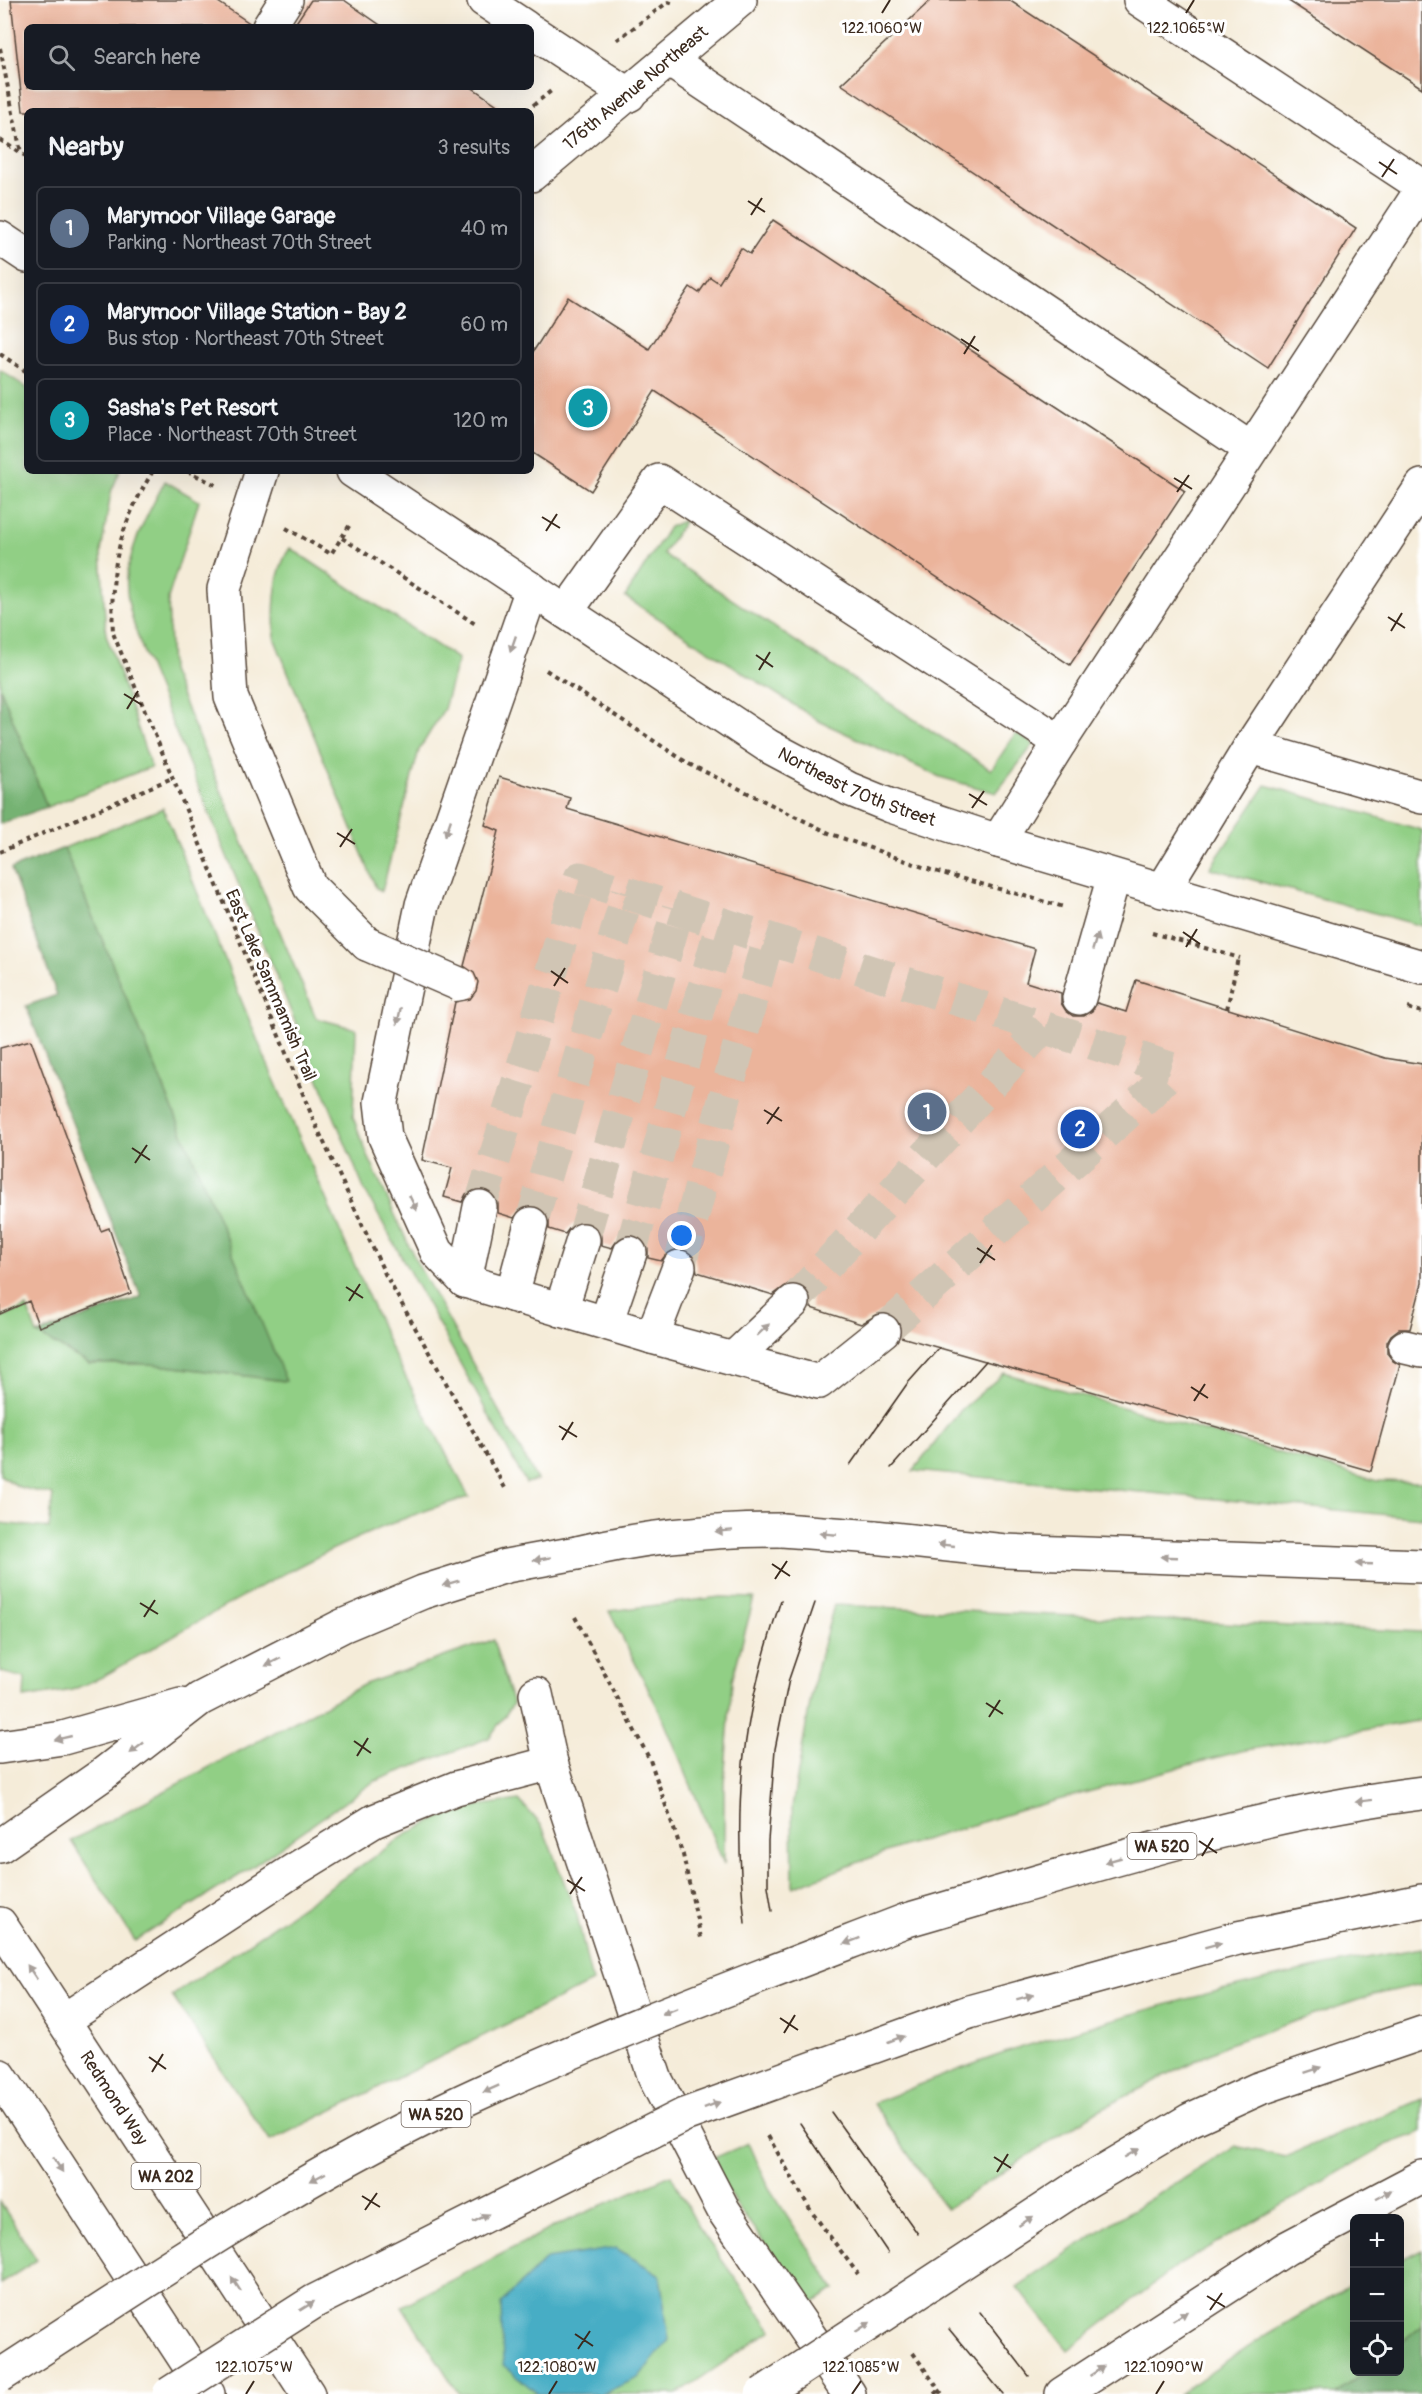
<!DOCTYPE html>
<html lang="en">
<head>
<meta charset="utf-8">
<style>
	:root { --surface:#171b24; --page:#242831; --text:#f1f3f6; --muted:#9ea1a6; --line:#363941; --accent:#8c9099 }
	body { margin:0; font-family:Pangolin,sans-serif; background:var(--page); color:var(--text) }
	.controls { position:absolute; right:18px; bottom:18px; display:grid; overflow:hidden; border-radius:9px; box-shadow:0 6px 24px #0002 }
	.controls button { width:54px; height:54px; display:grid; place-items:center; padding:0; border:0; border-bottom:2px solid var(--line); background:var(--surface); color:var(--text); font:30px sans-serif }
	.you { position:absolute; left:682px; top:1236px; width:21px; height:21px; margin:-15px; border:4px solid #fff; border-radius:50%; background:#1a73e8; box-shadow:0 0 0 9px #1a73e833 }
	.badge { display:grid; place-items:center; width:39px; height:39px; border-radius:50%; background:var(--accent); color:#fff; font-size:20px; font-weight:700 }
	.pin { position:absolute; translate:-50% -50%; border:3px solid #fff; box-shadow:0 2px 6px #0006 }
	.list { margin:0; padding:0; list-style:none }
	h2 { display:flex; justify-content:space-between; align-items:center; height:78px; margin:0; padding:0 24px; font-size:26px }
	h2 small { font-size:20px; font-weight:400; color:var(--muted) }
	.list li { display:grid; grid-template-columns:39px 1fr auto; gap:18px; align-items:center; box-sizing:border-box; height:84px; margin:0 12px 12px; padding:0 12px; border:2px solid var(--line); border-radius:9px }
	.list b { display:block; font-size:22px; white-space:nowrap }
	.list p { margin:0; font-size:20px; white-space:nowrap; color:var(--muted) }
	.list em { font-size:20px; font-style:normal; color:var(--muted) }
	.icon { flex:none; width:33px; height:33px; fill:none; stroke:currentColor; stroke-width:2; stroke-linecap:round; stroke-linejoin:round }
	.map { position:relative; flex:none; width:1422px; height:2394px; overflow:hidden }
	.search { position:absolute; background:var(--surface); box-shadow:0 6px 24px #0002; left:24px; top:24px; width:510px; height:66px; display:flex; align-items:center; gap:15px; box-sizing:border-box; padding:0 21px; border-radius:9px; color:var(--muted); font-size:22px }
	.panel { position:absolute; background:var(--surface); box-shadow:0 6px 24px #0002; left:24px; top:108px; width:510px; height:366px; border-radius:9px }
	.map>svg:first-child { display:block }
	.green { fill:#91cf85; stroke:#667c52; stroke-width:1.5 }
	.forest { fill:#74b272; stroke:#586e48; stroke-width:1.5 }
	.water { fill:#46adc5; stroke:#406c72; stroke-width:1.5 }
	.building { fill:#ebb49b }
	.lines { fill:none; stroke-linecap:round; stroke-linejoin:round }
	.minor-tunnel { stroke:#d0c5b4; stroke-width:33; stroke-dasharray:33 16; stroke-linecap:butt }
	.minor-casing { stroke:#57473a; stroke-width:36 }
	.major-casing { stroke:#57473a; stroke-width:36 }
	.highway-casing { stroke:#57473a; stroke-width:36 }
	.path { stroke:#57473a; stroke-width:4; stroke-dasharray:4.5 4.5; stroke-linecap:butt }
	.minor { stroke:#fff; stroke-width:33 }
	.major { stroke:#fff; stroke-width:33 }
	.highway { stroke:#fff; stroke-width:33 }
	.tram { stroke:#3b2a1e; stroke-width:1.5 }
	.minor-bridge-casing { stroke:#57473a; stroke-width:36; stroke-linecap:butt }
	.highway-bridge-casing { stroke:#57473a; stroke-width:36; stroke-linecap:butt }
	.minor-bridge { stroke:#fff; stroke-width:33 }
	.highway-bridge { stroke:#fff; stroke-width:33 }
	.oneway { fill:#a79f9a }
	.ticks { fill:none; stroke:#3b2a1e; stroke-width:2 }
	.labels { text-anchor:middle; stroke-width:6; stroke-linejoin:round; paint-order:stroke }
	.shield { fill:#fff; stroke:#766a62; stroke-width:1.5 }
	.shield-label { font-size:16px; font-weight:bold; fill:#3b2a1e }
	.street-label { font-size:18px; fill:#3b2a1e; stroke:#fff }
	.ticks-label { font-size:15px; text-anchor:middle; fill:#3b2a1e; stroke:#fff; stroke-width:6; stroke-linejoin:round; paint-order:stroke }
</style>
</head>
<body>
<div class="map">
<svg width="1422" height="2394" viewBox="0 0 1422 2394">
	<rect width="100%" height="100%" fill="#fff"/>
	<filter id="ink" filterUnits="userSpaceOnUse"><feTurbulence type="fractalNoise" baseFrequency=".0167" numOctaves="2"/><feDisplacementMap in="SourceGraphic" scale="12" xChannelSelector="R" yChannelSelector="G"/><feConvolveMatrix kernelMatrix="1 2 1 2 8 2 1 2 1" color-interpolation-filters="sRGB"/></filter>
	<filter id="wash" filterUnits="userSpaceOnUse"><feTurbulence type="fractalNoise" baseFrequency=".008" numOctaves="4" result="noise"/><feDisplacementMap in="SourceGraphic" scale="24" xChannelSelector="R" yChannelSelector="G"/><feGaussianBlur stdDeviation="1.35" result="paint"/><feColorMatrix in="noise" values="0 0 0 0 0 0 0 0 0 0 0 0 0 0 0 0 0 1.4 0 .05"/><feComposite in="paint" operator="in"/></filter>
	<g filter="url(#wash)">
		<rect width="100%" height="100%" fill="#f5ecd9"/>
		<path class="green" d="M 0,370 L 27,388 L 27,471 L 120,471 L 111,492 L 101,552 L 106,634 L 151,767 L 47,807 L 0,687 Z
			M 165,481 L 199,501 L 168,598 L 171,671 L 316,1018 L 356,1029 L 353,1117 L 368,1156 L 417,1263 L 537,1480 L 526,1483 L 364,1189 L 151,672 C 141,645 124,605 127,577 C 131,542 149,512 165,481 Z
			M 685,520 L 663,554 L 991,770 L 1016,733 L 1034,744 L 996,793 L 940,777 L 819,721 L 625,597 L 669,527 Z
			M 290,548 L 458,659 L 444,709 L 419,750 L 382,891 L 376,888 L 275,640 C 273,611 273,572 290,548 Z
			M 1266,785 L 1422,830 L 1422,926 L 1210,868 Z
			M 163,808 L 264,1056 L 392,1351 L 469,1497 C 337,1534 220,1610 102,1677 L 72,1690 L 24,1698 L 25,1678 L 0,1672 L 0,1523 L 49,1528 L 53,1495 L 19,1487 L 0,1475 L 0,1313 L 2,1317 L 27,1307 L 37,1334 L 89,1364 L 151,1364 L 285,1381 L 64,848 Z
			M 1004,1373 L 1377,1481 L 1422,1482 L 1422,1518 L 913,1471 L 961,1410 Z
			M 720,1597 L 754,1598 L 732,1681 L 724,1783 L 724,1864 L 661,1714 L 609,1611 Z
			M 834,1605 L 1422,1632 L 1422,1720 L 1241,1751 L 1028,1808 L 894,1849 L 793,1887 L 792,1807 L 815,1674 Z
			M 493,1640 L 513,1704 L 489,1738 L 375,1781 L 243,1873 L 135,1941 L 71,1841 L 365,1684 Z
			M 519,1800 L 542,1826 L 577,1915 L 592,1982 L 270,2141 L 172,1996 L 407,1834 L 461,1808 Z
			M 1422,1948 L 1422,1984 L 1370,1996 L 1226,2045 L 1097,2111 L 946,2209 L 873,2103 C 923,2084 974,2062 1026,2046 C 1155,2005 1288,1970 1422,1948 Z
			M 1422,2099 L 1422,2132 L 1386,2145 L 1177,2266 L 1068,2350 L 1017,2287 L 1110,2224 L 1235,2146 L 1285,2157 Z
			M 749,2143 L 769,2188 L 835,2289 L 810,2305 L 735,2203 L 709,2160 Z
			M 671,2175 L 699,2228 L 772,2330 L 677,2394 L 459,2394 L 402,2306 L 555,2226 Z
			M 0,2202 L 37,2260 L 0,2284 Z
			M 1422,2249 L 1422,2326 L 1400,2344 L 1400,2260 Z
			M 1354,2283 L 1354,2372 L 1366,2372 L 1334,2394 L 1179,2394 L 1268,2334 Z"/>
		<path class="forest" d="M 0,687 L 47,807 L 0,824 Z
			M 64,848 L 286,1381 L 151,1364 L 89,1364 L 37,1334 L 141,1297 L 26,1006 L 57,995 L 11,869 Z
			M 1422,2326 L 1422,2394 L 1334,2394 L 1366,2372 L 1400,2372 L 1400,2344 Z"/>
		<path class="water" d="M 616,2248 L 660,2275 L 669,2340 L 638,2378 L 602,2394 L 538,2394 L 503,2365 L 501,2303 L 546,2259 Z"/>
		<g id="blocks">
			<path class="building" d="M 11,0 L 215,0 L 251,24 L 250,27 L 27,27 L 27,87 L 471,87 L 506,111 L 23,111 Z
				M 311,0 L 344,0 L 383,27 L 293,27 Z
				M 931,0 L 1009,0 L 1356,228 L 1268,368 L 841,84 Z
				M 1287,0 L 1422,0 L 1422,88 Z
				M 773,220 L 1185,491 L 1070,665 L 655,391 L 591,491 L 531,452 L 531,355 L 568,297 L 649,349 L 690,287 L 699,293 L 710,277 L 719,283 L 741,248 L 750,254 Z
				M 499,777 L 570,798 L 567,809 L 1035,949 L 1026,982 L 1061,993 L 1061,1003 L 1066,1011 L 1073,1016 L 1084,1016 L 1092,1011 L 1097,1003 L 1126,1012 L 1136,980 L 1385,1058 L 1422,1064 L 1422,1283 L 1410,1329 L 1399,1329 L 1391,1335 L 1387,1342 L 1387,1353 L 1393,1361 L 1400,1365 L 1371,1471 L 901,1337 L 901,1328 L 898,1320 L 889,1313 L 880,1313 L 861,1324 L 811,1308 L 811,1297 L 806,1289 L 799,1284 L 788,1284 L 773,1295 L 697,1272 L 694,1256 L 685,1249 L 677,1248 L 668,1252 L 661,1261 L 648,1258 L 648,1249 L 644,1241 L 636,1235 L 627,1235 L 618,1239 L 612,1248 L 601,1245 L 601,1235 L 597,1228 L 588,1222 L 580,1222 L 571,1226 L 565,1234 L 549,1229 L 549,1219 L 544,1210 L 536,1206 L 526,1206 L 514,1218 L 498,1213 L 498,1201 L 493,1193 L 484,1189 L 474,1189 L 466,1194 L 462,1202 L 444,1197 L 452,1168 L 422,1160 L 455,1002 L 470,999 L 476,991 L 478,982 L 474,973 L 464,966 L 499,831 L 485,825 Z
				M 31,1040 L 101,1231 L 109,1228 L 131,1293 L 39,1327 L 29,1301 L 0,1314 L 0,1048 Z"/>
		</g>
	</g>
	<g filter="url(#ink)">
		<use href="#blocks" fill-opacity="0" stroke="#57473a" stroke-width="1.5"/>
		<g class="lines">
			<path class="minor-tunnel" d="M 480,1207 L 580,878 L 1173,1069 L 1149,1094 L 883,1331
				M 531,1224 L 628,893
				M 583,1240 L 678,909
				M 630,1253 L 722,923
				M 679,1267 L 768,938
				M 793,1302 L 1044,1026"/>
			<g class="minor-casing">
				<g id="minor">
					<path d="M 484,0 L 525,27"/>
					<path d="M 1140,0 L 1422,186"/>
					<path d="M 269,27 L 286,0"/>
					<path d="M 531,31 L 629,95"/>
					<path d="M 669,60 L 1251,449"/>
					<path id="s1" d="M 531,175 L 740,0"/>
					<path d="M 0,238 L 27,256"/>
					<path d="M 262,471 L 224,589 L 231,697 L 310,887 L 367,944"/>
					<path id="s2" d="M 353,471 L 768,746 L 849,789 L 891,806 L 998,841 L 1422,967"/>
					<path d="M 532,589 L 422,905 L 381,1102 L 385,1137 L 437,1252 L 465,1281 L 652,1337 L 819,1382 L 883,1331"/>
					<path d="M 566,612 L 659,481 L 1060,742"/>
					<path d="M 1250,747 L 1422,797"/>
					<path d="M 998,841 L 1060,742 L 1422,189"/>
					<path d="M 1162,891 L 1250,747 L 1422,486"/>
					<path d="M 1079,998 L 1114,876"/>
					<path d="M 465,1281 L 480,1207"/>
					<path d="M 512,1295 L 531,1224"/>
					<path d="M 561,1310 L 583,1240"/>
					<path d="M 606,1323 L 630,1253"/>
					<path d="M 652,1337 L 679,1267"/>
					<path d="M 1405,1347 L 1422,1351"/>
					<path d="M 733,1359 L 793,1302"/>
					<path d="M 536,1694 L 551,1763 L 655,2078 L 724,2211 L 849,2394"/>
					<path d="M 64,2020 L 291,1872 L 374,1821 L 456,1788 L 551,1763"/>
				</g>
			</g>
			<g class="major-casing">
				<g id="major">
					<path id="s3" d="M 0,1924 L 308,2394"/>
					<path d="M 0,2076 L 208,2394"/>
				</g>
			</g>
			<g class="highway-casing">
				<path id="highway" d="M 874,1537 L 1005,1551 L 1422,1566
					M 577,1553 C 645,1536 712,1530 782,1530
					M 0,1747 L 63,1738 L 181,1705
					M 0,1846 L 102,1775 L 200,1699 L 342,1626 L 423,1592 L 506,1566
					M 907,1920 C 1077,1871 1246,1815 1422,1793
					M 969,2012 L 1238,1938 L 1422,1901
					M 1082,2184 L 1190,2120 L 1258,2089 L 1422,2033
					M 1062,2394 L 1287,2248 L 1422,2177"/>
			</g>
			<path class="path" d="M 617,40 L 668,2 L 674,4
				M 0,48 L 21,153
				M 526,111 L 551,91
				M 0,140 L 27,157
				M 0,354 L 27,372
				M 153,471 C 118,529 110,566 113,633 L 314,1121 L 385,1274 L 505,1488
				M 187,471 L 216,485
				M 286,528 L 331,554 L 351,523
				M 342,538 L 477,625
				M 546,670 L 689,764 L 831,834 L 931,870 L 1064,907
				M 0,852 L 172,778
				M 1152,933 L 1240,958
				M 1408,1008 L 1422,1012
				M 1227,1009 L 1238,958
				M 575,1617 L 650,1760 L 683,1855 L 701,1938
				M 768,2136 L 811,2211 L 858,2274
				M 913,2353 L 942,2394
				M 934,2394 L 939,2390"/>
			<use href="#minor" class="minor"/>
			<use href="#major" class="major"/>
			<use href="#highway" class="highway"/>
			<path class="tram" d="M 850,1465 L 907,1384 L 939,1348
				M 891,1468 L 986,1361
				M 772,1911 L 768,1886 L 768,1841 L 775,1749 L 789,1679 L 815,1603
				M 745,1923 C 732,1803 742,1714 781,1600
				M 831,2112 L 918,2234
				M 800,2123 L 888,2253
				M 980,2312 L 1029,2376
				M 949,2329 L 1003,2394"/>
			<g class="minor-bridge-casing">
				<path id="minor-bridge" d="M 367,944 L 459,984"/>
			</g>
			<g class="highway-bridge-casing">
				<path id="highway-bridge" d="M 782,1530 L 874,1537
					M 506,1566 L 577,1553
					M 0,2376 C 145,2282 287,2185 443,2110 C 594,2038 751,1980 907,1920
					M 169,2394 L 315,2301 L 684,2115 L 969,2012
					M 762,2394 L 1082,2184"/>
			</g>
			<use href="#minor-bridge" class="minor-bridge"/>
			<use href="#highway-bridge" class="highway-bridge"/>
		</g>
		<defs><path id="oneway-solid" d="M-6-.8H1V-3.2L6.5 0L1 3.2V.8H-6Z" transform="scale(1.5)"/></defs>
		<g class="oneway">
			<use href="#oneway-solid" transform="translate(513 644) rotate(109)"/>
			<use href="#oneway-solid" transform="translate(448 828) rotate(109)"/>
			<use href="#oneway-solid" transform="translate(1095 942) rotate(-73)"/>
			<use href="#oneway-solid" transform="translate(399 1016) rotate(102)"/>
			<use href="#oneway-solid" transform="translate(413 1203) rotate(64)"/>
			<use href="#oneway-solid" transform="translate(763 1330) rotate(-44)"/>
			<use href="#oneway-solid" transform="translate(724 1531) rotate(176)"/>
			<use href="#oneway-solid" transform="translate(828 1534) rotate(-175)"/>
			<use href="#oneway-solid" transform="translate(946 1545) rotate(-174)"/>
			<use href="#oneway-solid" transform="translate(1169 1557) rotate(-178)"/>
			<use href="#oneway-solid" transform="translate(542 1559) rotate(170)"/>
			<use href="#oneway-solid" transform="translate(1364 1564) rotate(-178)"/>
			<use href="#oneway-solid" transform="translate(451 1583) rotate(163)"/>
			<use href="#oneway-solid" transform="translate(273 1662) rotate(153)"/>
			<use href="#oneway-solid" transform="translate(63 1738) rotate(167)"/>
			<use href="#oneway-solid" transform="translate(137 1748) rotate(142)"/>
			<use href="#oneway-solid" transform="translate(1364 1801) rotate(173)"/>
			<use href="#oneway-solid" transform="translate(1113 1860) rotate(164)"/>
			<use href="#oneway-solid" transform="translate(852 1941) rotate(159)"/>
			<use href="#oneway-solid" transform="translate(1213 1945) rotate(-15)"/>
			<use href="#oneway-solid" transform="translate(32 1972) rotate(-124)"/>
			<use href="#oneway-solid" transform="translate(1025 1997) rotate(-15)"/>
			<use href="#oneway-solid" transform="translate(670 2011) rotate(159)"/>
			<use href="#oneway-solid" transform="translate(896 2039) rotate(-20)"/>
			<use href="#oneway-solid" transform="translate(1313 2070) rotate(-19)"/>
			<use href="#oneway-solid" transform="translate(491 2089) rotate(156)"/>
			<use href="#oneway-solid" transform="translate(712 2105) rotate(-20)"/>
			<use href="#oneway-solid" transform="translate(1132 2153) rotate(-30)"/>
			<use href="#oneway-solid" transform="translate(58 2165) rotate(57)"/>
			<use href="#oneway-solid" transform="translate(318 2177) rotate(152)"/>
			<use href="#oneway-solid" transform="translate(1384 2195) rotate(-28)"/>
			<use href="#oneway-solid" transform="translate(481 2218) rotate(-27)"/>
			<use href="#oneway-solid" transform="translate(1026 2221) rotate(-33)"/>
			<use href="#oneway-solid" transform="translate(236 2284) rotate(-123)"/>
			<use href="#oneway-solid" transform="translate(307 2306) rotate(-32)"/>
			<use href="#oneway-solid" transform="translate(1180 2316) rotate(-32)"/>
			<use href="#oneway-solid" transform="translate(863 2327) rotate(-33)"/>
			<use href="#oneway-solid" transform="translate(1097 2371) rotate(-34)"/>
		</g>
	</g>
	<path class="ticks" d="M 882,13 L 890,0M 1186,13 L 1194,0M 1379,162 L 1397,174M 1382,177 L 1394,159M 748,201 L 765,212M 751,215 L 762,198M 961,339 L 979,351M 964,354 L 975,336M 1174,478 L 1192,489M 1177,492 L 1189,475M 542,517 L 560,528M 546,531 L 557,514M 1388,617 L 1405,628M 1391,631 L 1402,613M 756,655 L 773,667M 759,670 L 770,652M 124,694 L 142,705M 127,709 L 138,691M 969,794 L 987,805M 972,808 L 984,791M 337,833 L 355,844M 340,847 L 352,829M 1183,932 L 1200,944M 1186,947 L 1197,929M 551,971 L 568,983M 554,986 L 565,968M 764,1110 L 782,1121M 767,1124 L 779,1107M 132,1148 L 150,1160M 135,1163 L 147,1145M 977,1248 L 995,1260M 980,1263 L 992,1245M 346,1287 L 363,1298M 349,1301 L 360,1284M 1191,1387 L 1208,1398M 1194,1401 L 1205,1384M 559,1426 L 577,1437M 562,1440 L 573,1422M 772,1564 L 790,1576M 775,1579 L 787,1561M 140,1603 L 158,1614M 144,1617 L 155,1600M 986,1703 L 1003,1714M 989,1717 L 1000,1700M 354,1741 L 371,1753M 357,1756 L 368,1738M 1199,1841 L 1217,1853M 1202,1856 L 1213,1838M 567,1880 L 585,1891M 570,1894 L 582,1877M 780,2018 L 798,2030M 784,2033 L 795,2015M 149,2057 L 166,2069M 152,2072 L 163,2054M 994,2157 L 1011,2168M 997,2172 L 1008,2154M 362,2196 L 380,2207M 365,2210 L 377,2193M 1207,2296 L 1225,2307M 1210,2310 L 1222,2293M 575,2334 L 593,2346M 578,2349 L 590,2331M 246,2394 L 254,2381M 549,2394 L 557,2381M 852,2394 L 861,2381M 1156,2394 L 1164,2381"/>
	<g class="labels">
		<g class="shield">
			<rect x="1127.5" y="1833" width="69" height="26" rx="4.5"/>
			<rect x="401.5" y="2101" width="69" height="26" rx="4.5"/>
			<rect x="131.5" y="2163" width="69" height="26" rx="4.5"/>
		</g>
		<g class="shield-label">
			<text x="1162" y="1852">WA 520</text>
			<text x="436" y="2120">WA 520</text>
			<text x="166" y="2182">WA 202</text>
		</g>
		<g class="street-label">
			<text dy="6" stroke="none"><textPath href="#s1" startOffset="136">176th Avenue Northeast</textPath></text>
			<text dy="6" stroke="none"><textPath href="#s2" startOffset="596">Northeast 70th Street</textPath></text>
			<text transform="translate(271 985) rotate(67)" y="6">East Lake Sammamish Trail</text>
			<text dy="6" stroke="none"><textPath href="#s3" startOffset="208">Redmond Way</textPath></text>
		</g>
	</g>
	<g class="ticks-label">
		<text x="1186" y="33">122.1065°W</text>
		<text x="882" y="33">122.1060°W</text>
		<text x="254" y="2372">122.1075°W</text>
		<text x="557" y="2372">122.1080°W</text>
		<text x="861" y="2372">122.1085°W</text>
		<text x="1164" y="2372">122.1090°W</text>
	</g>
</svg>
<div class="controls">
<button>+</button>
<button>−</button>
<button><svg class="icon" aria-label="locate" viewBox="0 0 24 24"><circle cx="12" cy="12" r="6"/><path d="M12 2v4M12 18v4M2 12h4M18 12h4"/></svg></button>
</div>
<div class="you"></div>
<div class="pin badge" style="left:927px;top:1112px;background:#5c6f8a">1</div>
<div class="pin badge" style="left:1080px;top:1129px;background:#1a4fb4">2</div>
<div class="pin badge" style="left:588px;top:408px;background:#0f9aa8">3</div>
<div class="search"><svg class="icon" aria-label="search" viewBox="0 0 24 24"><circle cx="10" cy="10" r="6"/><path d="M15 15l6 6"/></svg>Search here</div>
<section class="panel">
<h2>Nearby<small>3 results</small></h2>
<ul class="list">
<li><span class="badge" style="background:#5c6f8a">1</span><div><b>Marymoor Village Garage</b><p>Parking · Northeast 70th Street</p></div><em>40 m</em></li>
<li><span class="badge" style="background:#1a4fb4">2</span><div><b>Marymoor Village Station - Bay 2</b><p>Bus stop · Northeast 70th Street</p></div><em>60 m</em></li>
<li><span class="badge" style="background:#0f9aa8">3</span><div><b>Sasha's Pet Resort</b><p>Place · Northeast 70th Street</p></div><em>120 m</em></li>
</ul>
</section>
</div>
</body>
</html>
